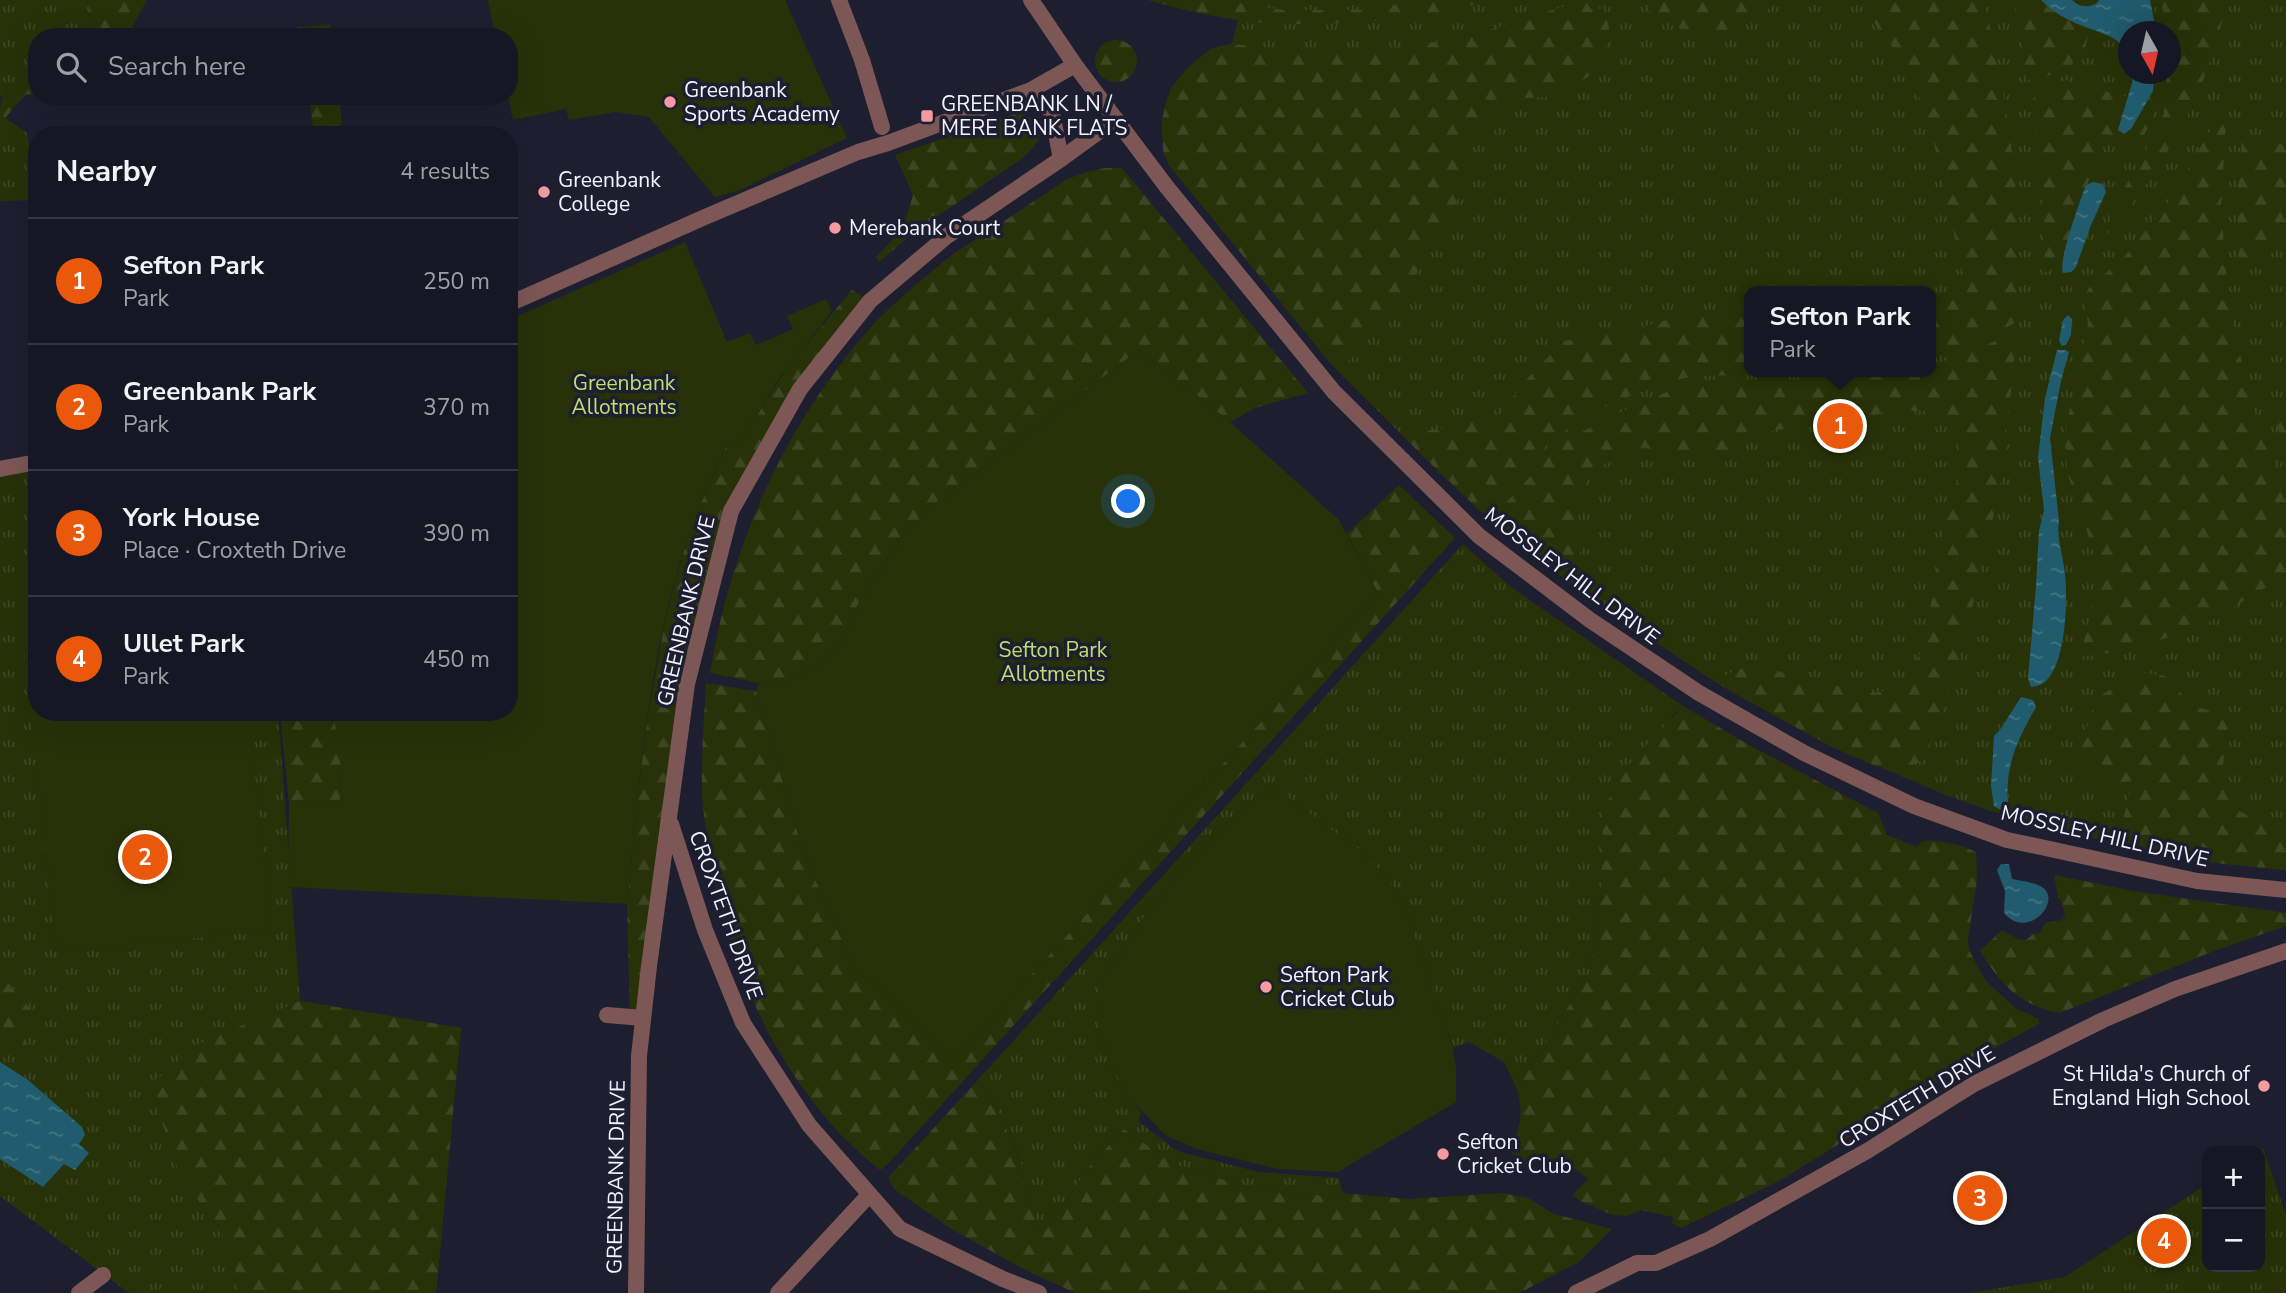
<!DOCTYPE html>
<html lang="en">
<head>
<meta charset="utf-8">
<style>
	:root { --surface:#161724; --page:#1f202c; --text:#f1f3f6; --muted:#9e9fa6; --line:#353641; --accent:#ea580c }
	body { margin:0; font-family:"Nunito Sans",sans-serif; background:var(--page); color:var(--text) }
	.controls { position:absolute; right:21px; bottom:21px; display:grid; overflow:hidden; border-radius:14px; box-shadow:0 7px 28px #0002 }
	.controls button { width:63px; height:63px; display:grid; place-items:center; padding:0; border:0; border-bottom:2px solid var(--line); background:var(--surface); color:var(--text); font:35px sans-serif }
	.compass { position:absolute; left:2118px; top:21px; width:63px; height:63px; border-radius:50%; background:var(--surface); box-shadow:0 7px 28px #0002; rotate:172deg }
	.you { position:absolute; left:1129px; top:502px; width:24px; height:24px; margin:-18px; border:5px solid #fff; border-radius:50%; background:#1a73e8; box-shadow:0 0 0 10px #1a73e833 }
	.badge { display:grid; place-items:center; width:46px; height:46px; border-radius:50%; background:var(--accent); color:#fff; font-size:23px; font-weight:700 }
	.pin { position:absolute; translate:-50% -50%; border:4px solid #fff; box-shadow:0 2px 7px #0006 }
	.popup { position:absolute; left:1744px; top:286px; width:192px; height:91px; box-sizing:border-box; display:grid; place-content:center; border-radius:14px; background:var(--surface); filter:drop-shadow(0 2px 5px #0005); font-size:23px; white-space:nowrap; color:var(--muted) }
	.popup b { font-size:26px; color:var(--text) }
	.popup::after { content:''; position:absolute; left:50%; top:100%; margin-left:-14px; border:14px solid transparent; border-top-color:var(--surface) }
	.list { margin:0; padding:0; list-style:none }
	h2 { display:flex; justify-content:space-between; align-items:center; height:91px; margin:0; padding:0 28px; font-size:30px }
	h2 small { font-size:23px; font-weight:400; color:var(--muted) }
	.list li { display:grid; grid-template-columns:46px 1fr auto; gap:21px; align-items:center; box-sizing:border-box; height:126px; padding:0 28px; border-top:2px solid var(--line) }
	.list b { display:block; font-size:26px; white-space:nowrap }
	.list p { margin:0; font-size:23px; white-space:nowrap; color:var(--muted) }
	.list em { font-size:23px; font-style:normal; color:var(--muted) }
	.icon { flex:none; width:38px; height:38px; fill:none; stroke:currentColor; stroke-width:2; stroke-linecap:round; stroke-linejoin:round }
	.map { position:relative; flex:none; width:2286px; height:1293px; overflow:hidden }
	.search { position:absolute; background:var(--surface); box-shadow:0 7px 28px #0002; left:28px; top:28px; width:490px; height:77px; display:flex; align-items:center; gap:18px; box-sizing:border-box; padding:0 24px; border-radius:28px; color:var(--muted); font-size:26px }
	.panel { position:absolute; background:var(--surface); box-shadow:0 7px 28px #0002; left:28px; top:126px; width:490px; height:595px; border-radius:28px }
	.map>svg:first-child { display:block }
	.grass { fill:url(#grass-tufts); fill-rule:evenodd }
	.forest { fill:url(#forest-firs) }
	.garden { fill:#273209 }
	.water { fill:url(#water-ripples) }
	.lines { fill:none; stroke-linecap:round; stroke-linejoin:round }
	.minor { stroke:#7c5756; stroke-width:16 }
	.poi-dot { fill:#f49aa0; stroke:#1d1f30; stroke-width:2.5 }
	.labels { text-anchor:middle; stroke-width:7; stroke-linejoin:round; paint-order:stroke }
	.poi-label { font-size:21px; fill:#f1f3ff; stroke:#1d1f30; text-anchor:start }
	.park-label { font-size:21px; fill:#bddf72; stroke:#1d1f30 }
	.street-label { font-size:21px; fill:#f1f3ff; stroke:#1d1f30 }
</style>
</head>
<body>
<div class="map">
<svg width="2286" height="1293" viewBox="0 0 2286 1293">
	<defs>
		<pattern id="grass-tufts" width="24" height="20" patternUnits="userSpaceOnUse" patternTransform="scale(1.75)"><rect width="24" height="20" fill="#273209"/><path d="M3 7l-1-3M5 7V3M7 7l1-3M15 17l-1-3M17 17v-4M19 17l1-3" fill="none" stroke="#3c4622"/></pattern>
		<pattern id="forest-firs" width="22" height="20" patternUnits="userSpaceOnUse" patternTransform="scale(1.75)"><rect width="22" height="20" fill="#273209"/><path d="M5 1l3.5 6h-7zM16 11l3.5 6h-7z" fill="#3c4622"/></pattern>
		<pattern id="water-ripples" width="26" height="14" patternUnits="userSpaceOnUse" patternTransform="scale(1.75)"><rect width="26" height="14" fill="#215c6e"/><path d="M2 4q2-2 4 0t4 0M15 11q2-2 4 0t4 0" fill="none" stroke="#427484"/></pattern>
	</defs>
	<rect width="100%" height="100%" fill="#1d1f30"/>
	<path class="grass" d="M 0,0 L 87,0 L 91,25 L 89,37 L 37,37 L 37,78 L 6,91 L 0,98 Z
		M 1148,0 L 2286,0 L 2286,870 L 2216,863 L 2117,844 L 1987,810 L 1946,795 L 1830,746 L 1720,685 L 1630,625 L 1514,543 L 1443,476 L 1332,365 L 1169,165 C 1153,125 1164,86 1198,59 C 1202,56 1207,52 1211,49 C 1217,46 1226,46 1232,44 L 1238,19 ZM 2128,32 L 2170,32 L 2170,74 L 2128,74 ZM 1749,291 L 1931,291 L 1931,372 L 1749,372 Z
		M 0,114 L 27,133 L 37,187 L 37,200 L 0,201 Z
		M 37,462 L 37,712 L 278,712 L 300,1001 L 461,1028 L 436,1293 L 129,1293 L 0,1196 L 0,469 Z
		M 1463,544 L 1512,588 L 1683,706 L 1672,716 L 1601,893 L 1590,972 L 1517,1089 L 1504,1062 L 1469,1042 L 1453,1048 L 1450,1036 L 1291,801 L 1283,794 L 1260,793 L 1211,837 L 1146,914 L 1102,979 L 1127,1096 L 1141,1112 L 1138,1121 L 1177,1151 L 1259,1172 L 1339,1178 L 1343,1193 L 1328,1196 L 1260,1191 L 1173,1164 L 1124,1129 L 1089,1167 L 1057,1214 L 1039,1229 L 1025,1188 L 1021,1162 L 993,1099 L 977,1081 Z
		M 2263,1148 L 2286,1215 L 2286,1293 L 1970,1293 L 2065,1277 L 2207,1184 L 2207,1267 L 2260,1267 L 2260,1151 L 2257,1151 Z"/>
	<path class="forest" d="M 87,0 L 147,0 L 131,29 L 132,37 L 89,37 L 91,25 Z
		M 1148,0 L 1220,0 L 1284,10 L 1358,10 L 1426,0 L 1493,0 C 1419,20 1341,27 1264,23 C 1225,20 1184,10 1148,0 Z
		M 1584,0 L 1593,11 L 1603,8 L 1609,27 L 1607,39 L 1603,56 L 1589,76 L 1571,88 L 1546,97 L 1511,99 L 1479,125 L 1464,154 L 1462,186 L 1452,216 L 1432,232 L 1413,284 L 1350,360 L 1332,365 L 1169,165 L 1163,151 L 1162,119 L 1171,88 L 1189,67 L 1211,49 L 1232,44 L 1304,51 L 1375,50 L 1436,42 L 1486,31 Z
		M 1647,0 L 1781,0 L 1743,26 L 1731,31 L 1681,29 L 1652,16 Z
		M 1858,0 L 1983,0 C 2003,76 2016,157 2018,235 C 2018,264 2017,293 2017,322 L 1968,346 L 1931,356 L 1931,306 L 1967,293 L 1935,147 L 1910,71 Z
		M 2013,0 L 2041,0 C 2057,14 2074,23 2095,29 C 2083,40 2089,43 2082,53 C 2071,71 2048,77 2028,80 Z
		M 2161,0 L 2227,0 C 2209,89 2166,167 2107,234 L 2107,227 L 2118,199 L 2154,136 L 2164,113 L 2167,74 L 2170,74 L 2170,32 L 2166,31 Z
		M 330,24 L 333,37 L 216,37 Z
		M1095 61a21 21 0 1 1 42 0a21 21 0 1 1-42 0Z
		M 2154,74 L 2158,74 C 2157,101 2153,124 2137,147 L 2103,134 L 2088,183 L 2072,221 L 2072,232 L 2060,266 L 2045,272 L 2044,221 L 2032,105 C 2035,86 2050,86 2066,80 L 2077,86 L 2094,87 L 2120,96 L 2128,96 L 2118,130 L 2131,129 L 2153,91 Z
		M 37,78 L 37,93 L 25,95 L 5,118 L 0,114 C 0,85 13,88 37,78 Z
		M 309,96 L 340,96 L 342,135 L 314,135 Z
		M 1017,113 C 1053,123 1042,142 1020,160 L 913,233 L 879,262 L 876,257 L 903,229 L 913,195 L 895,155 Z
		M 2221,121 L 2226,125 L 2221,205 L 2226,272 L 2236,340 L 2257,419 L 2271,459 L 2286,488 L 2286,575 L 2201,627 L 2124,651 L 2080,657 L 2099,580 L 2093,549 L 2068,475 L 2065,443 L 2067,422 L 2088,324 L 2084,299 L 2088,289 L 2125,256 L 2170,200 L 2215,122 Z
		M 2242,140 L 2286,144 L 2286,245 L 2242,268 C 2234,225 2239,183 2242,140 Z
		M 1105,168 L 1122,168 L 1308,393 L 1255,408 L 1230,422 L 1139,350 L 937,502 L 901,538 L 862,596 L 840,644 L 818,664 L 790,680 L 779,682 L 759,683 L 710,673 C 730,549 782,430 865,334 C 886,309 921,280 947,259 C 959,249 974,241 987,232 C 1014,215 1040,197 1067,179 L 1087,172 Z
		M 852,290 L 870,301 L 800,389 L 731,511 L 703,620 L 643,1018 L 630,1017 L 627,904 L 638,794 L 648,715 L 664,627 L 676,578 L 693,521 L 728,442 L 738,446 L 788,366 Z
		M 1749,308 L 1749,372 L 1861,372 C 1807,380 1753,373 1700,376 C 1661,378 1583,414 1553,440 C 1528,461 1506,489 1482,513 L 1407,440 L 1422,432 L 1497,417 L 1509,405 L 1519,387 L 1564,341 L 1637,329 L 1683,315 Z
		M 2014,334 L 2016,341 L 2002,475 L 1990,533 L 1962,649 L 1939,721 L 1925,758 L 1916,764 L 1902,768 L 1878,767 L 1830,746 L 1720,685 L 1727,674 L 1746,667 L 1800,674 L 1849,690 L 1877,693 L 1902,683 L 1922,651 L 1948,512 L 1963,462 L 1960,439 L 1947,422 L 1923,410 L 1882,413 L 1859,420 L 1776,430 L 1750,438 L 1733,449 L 1702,455 L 1643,448 L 1623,451 L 1605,463 L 1587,481 L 1578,506 L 1580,551 L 1577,588 L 1490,520 L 1562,442 L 1621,412 L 1669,391 L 1698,385 L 1811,383 L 1899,372 L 1931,372 L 1931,366 Z
		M 2286,403 L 2286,449 L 2272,413 Z
		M 1399,485 L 1455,538 L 887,1165 L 882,1169 L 878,1169 C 866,1158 854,1148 843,1137 C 770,1060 725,956 710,852 C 707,833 703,814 702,794 C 701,757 704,720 706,683 L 756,691 L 804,854 L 854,967 L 1085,915 L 1378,593 L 1347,534 Z
		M 2140,672 L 2165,676 L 2193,706 L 2229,716 L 2222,772 L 2239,811 L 2286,832 L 2286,870 L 2216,863 L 2117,844 L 2133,781 L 2102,784 L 2077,760 L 2096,698 Z
		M 1683,706 L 1749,745 L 1878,813 L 1887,835 L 1917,847 L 1922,841 C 1942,840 1958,844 1976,852 L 1977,881 L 1968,938 L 1969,950 L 1985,980 L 2015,1008 L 2039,1019 L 2039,1024 L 1978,1057 L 1781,1180 L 1681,1228 L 1672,1223 L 1673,1217 L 1640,1210 L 1627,1216 L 1613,1215 L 1580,1201 L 1573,1195 L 1588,1179 L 1574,1168 L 1516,1159 L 1511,1151 C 1520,1126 1524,1114 1517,1089 L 1590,972 L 1601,893 L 1603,809 L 1631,762 Z
		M 280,712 L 334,712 L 341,766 L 340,806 L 289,803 Z
		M 2054,875 L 2139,892 L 2286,913 L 2286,926 L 2214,951 L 2060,1013 C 2020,1006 2001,985 1980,951 L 2002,930 L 2018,939 L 2026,940 L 2033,934 L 2040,933 L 2045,923 L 2062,920 L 2065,916 L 2061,900 L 2058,898 Z
		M 0,974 L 33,1012 L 16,1032 L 31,1049 L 24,1057 L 0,1042 Z
		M 300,1001 L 461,1028 L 436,1293 L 239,1293 L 232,1249 L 210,1219 L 177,1166 L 157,1107 L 142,1092 L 198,1044 Z
		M 977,1081 L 993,1099 L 1021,1163 L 1025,1188 L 1039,1228 L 1057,1214 L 1089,1167 L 1124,1129 L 1173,1164 L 1260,1191 L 1328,1196 L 1343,1193 L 1408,1199 L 1502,1193 L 1528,1198 L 1554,1214 L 1612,1229 L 1579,1262 L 1519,1293 L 1076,1293 L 1033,1274 L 953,1230 L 894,1189 L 888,1178 Z"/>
	<path class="garden" d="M 488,0 L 785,0 L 847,138 L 738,191 L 715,197 L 649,117 L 616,112 L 569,120 L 566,109 L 513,120 L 508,96 L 509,37 L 495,37 Z
		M 685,242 L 727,342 L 750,333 L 756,345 L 793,329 L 787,316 L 826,299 L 832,311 L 780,377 L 738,447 L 728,442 C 716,468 704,494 694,521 C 649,642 640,776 627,904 L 288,887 L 289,803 L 340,805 L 341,766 L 334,712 L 509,712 L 509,320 Z
		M 1139,350 L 1230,422 L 1339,520 L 1378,593 L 955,1059 L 854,967 L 804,854 L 756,691 L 759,683 L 790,680 L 818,664 L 840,644 L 862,596 L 901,538 L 937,502 Z
		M 37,555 L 37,712 L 248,712 L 272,930 L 57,952 L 14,557 Z
		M 1269,791 L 1283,794 L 1366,855 L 1388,879 L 1409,919 L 1453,1048 L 1456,1069 L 1456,1102 L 1338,1172 L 1278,1169 L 1196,1149 L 1165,1135 L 1127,1096 L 1107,1057 L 1098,1025 L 1097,996 L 1102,979 L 1146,914 L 1211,837 L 1260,793 Z"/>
	<path class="water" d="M 2041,0 L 2072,0 C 2079,7 2086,8 2096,4 L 2099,0 L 2150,0 L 2156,31 L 2128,32 L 2128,52 C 2116,35 2098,32 2080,25 C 2065,19 2052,11 2041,0 Z
		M 2133,74 L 2154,74 L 2153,91 L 2131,129 L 2124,134 L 2118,130 L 2132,83 Z
		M 2093,182 L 2103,184 L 2106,192 L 2091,225 L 2076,267 L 2071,272 L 2063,273 C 2058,261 2080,201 2086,185 Z
		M 2068,315 L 2072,319 L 2071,335 L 2066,345 L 2062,346 L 2059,341 L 2063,320 Z
		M 2057,350 L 2065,350 L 2069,352 L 2061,381 L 2050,438 L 2059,521 C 2056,539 2064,557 2065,575 C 2068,600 2066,670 2042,684 C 2039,686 2035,686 2031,687 L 2028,678 L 2036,586 L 2039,531 L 2044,510 L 2038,458 L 2045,398 Z
		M 2021,697 L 2033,700 L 2036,707 C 2016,743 2003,769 2009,811 L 2006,813 L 1994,806 L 1991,786 L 1994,736 L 2000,730 Z
		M 2001,864 L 2009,864 L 2012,879 C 2021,881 2032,882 2040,886 C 2065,898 2029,942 2004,913 L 2005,891 L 1997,870 Z
		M 0,1062 L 28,1080 L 82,1127 L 85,1135 L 79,1144 L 89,1153 L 75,1170 L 64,1164 L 43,1187 L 0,1159 Z"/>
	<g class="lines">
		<path class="minor" d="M 839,0 L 862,60 L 882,127
			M 1031,0 L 1075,65 L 1166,186 L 1334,392 L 1479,536 L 1590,620 L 1699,693 L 1804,753 L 1914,806 L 2007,840 L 2036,846 L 2197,881 L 2286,890
			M 1031,90 L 1052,113 L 1061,159
			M 509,304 L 705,217 L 858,152 L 888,143 L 1031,90 L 1075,65
			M 0,469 L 37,462
			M 671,824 L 705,930 L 743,1023 L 809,1125 L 900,1229 L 1003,1279 L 1039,1293
			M 607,1015 L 643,1018
			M 79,1293 L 103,1275
			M 636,1293 L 639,1056 L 649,966 L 687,684 L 731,511 L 800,389 L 870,301 L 947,236 L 1061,159 L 1116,119
			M 778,1293 L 869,1195
			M 1576,1293 L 1637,1263 L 1656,1263 L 1710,1239 L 1867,1151 L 1974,1084 L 2103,1020 L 2175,989 L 2286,951"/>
	</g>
	<g class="poi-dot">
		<circle cx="670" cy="102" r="7"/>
		<rect x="920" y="109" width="14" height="14" rx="3.5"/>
		<circle cx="544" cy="192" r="7"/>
		<circle cx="835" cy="228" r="7"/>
		<circle cx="1266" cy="987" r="7"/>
		<circle cx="2264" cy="1086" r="7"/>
		<circle cx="1443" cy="1154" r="7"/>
	</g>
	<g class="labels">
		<g class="poi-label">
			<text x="684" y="97">Greenbank<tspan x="684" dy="24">Sports Academy</tspan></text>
			<text x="941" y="111">GREENBANK LN /<tspan x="941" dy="24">MERE BANK FLATS</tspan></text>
			<text x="558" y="187">Greenbank<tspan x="558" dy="24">College</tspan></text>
			<text x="849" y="235">Merebank Court</text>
			<text x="1280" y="982">Sefton Park<tspan x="1280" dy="24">Cricket Club</tspan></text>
			<text x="2250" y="1081" text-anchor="end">St Hilda's Church of<tspan x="2250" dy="24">England High School</tspan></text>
			<text x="1457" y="1149">Sefton<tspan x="1457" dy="24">Cricket Club</tspan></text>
		</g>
		<g class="park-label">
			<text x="624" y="390">Greenbank<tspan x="624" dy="24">Allotments</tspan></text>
			<text x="1053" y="657">Sefton Park<tspan x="1053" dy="24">Allotments</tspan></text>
		</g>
		<g class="street-label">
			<text transform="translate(1572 576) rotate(37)" y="7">MOSSLEY HILL DRIVE</text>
			<text transform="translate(686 611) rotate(-77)" y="7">GREENBANK DRIVE</text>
			<text transform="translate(2105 836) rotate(13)" y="7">MOSSLEY HILL DRIVE</text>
			<text transform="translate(726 915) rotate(70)" y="7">CROXTETH DRIVE</text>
			<text transform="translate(1917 1097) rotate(-31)" y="7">CROXTETH DRIVE</text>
			<text transform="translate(616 1177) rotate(-89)" y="7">GREENBANK DRIVE</text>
		</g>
	</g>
</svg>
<div class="controls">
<button>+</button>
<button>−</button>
</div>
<svg class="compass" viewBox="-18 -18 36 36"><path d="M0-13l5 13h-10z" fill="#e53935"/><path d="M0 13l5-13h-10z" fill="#9e9fa6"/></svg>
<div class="you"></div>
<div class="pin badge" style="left:1840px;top:426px">1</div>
<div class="popup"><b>Sefton Park</b>Park</div>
<div class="pin badge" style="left:145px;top:857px">2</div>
<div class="pin badge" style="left:1980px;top:1198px">3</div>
<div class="pin badge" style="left:2164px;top:1241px">4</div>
<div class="search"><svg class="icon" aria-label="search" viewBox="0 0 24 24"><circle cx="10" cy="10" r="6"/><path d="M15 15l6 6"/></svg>Search here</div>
<section class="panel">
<h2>Nearby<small>4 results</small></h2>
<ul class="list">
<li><span class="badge">1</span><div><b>Sefton Park</b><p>Park</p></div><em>250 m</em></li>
<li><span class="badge">2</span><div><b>Greenbank Park</b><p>Park</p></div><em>370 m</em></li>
<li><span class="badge">3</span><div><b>York House</b><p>Place · Croxteth Drive</p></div><em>390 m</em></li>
<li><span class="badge">4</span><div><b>Ullet Park</b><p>Park</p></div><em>450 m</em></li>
</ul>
</section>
</div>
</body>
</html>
